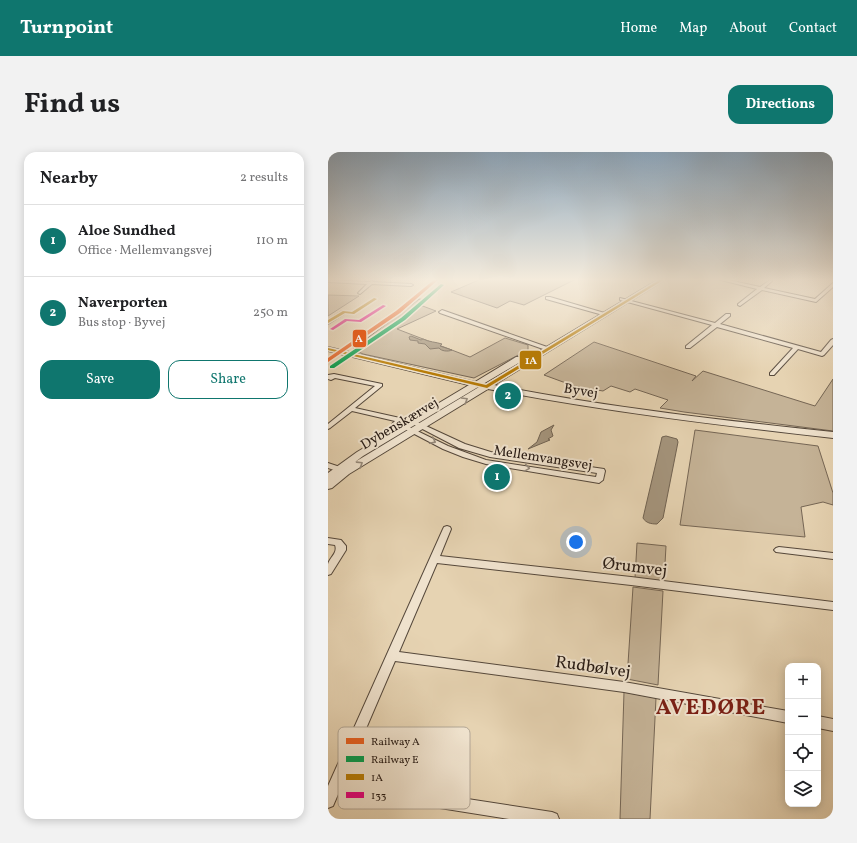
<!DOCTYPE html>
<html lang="en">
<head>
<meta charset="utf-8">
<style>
	:root { --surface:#fff; --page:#f2f2f2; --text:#202124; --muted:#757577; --line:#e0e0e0; --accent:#0f766e }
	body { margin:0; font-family:Vollkorn,serif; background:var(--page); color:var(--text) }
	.controls { position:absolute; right:12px; bottom:12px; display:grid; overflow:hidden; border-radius:8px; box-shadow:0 2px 10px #0003 }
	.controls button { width:36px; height:36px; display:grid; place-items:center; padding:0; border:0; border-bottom:1px solid var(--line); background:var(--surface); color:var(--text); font:20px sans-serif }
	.you { position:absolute; left:248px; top:390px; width:14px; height:14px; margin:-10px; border:3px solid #fff; border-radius:50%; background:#1a73e8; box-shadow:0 0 0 6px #1a73e833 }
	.badge { display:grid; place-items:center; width:26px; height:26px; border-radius:50%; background:var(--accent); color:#fff; font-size:13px; font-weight:700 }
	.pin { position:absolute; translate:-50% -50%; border:2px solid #fff; box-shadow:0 1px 4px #0006 }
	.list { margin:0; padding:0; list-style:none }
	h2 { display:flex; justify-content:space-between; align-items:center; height:52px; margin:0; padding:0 16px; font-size:17px }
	h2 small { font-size:13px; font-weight:400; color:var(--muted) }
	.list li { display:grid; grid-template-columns:26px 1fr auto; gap:12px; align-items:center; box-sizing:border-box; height:72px; padding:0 16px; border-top:1px solid var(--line) }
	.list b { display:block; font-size:15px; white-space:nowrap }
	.list p { margin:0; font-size:13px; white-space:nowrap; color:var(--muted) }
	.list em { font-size:13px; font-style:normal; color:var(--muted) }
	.actions { display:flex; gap:8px; padding:12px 16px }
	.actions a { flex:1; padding:9px 0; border:1px solid var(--accent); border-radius:12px; text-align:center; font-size:14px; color:var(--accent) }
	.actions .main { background:var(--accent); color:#fff }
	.icon { flex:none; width:22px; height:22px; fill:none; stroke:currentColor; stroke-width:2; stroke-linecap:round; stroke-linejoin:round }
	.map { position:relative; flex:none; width:505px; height:667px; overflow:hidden; border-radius:12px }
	header { display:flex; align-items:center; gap:24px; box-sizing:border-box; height:56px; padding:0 20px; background:var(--accent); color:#fff }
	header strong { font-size:19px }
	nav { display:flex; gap:22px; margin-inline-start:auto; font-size:14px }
	.intro { display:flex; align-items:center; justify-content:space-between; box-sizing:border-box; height:96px; padding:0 24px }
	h1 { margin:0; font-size:28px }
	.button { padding:10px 18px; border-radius:12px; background:var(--accent); color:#fff; font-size:14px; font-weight:700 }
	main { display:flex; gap:24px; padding:0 24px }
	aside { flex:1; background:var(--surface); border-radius:12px; box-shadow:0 2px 10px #0003 }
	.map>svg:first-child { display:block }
	.green { fill:#c5b397; stroke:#756655 }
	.water { fill:#a4947c; stroke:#716352 }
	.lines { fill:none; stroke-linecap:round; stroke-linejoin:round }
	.minor-casing { stroke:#55483b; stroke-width:2 }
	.tertiary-casing { stroke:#55483b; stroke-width:2 }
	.minor { fill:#efe2cd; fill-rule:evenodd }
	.tertiary { fill:#efe2cd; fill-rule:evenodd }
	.bus-1-casing { stroke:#efe2cd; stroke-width:3 }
	.bus-2-casing { stroke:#efe2cd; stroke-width:3 }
	.bus-1 { fill:#b87c06; fill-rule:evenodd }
	.bus-2 { fill:#e5007d; fill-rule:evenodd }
	.rail-1-casing { stroke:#efe2cd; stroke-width:3 }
	.rail-2-casing { stroke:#efe2cd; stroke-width:3 }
	.rail-1 { fill:#e86121; fill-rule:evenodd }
	.rail-2 { fill:#029f4e; fill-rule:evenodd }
	.oneway { stroke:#948879 }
	.labels { text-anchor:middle; stroke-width:4; stroke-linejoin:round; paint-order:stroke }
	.street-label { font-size:14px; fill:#251913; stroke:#efe2cd }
	.near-street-label { font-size:17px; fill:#251913; stroke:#efe2cd }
	.near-district-label { font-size:22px; font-weight:bold; letter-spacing:1px; fill:#7a1f14; stroke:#efe2cd }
	.key { fill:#efe2cd; stroke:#b2a695; stroke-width:1 }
	.key-label { font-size:11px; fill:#251913 }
	.line-badge { stroke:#efe2cd; stroke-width:1.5 }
	.badge-label { font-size:11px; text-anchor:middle; font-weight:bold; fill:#fff }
</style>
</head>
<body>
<header>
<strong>Turnpoint</strong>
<nav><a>Home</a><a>Map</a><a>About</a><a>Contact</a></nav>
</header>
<div class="intro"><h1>Find us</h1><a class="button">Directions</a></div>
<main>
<aside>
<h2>Nearby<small>2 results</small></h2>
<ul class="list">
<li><span class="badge">1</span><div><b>Aloe Sundhed</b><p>Office · Mellemvangsvej</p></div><em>110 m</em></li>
<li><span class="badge">2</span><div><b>Naverporten</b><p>Bus stop · Byvej</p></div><em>250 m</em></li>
</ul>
<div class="actions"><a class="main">Save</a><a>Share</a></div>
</aside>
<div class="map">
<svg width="505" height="667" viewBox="0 0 505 667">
	<rect width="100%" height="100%" fill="#e6d3b2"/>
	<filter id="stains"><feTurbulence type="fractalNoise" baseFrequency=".005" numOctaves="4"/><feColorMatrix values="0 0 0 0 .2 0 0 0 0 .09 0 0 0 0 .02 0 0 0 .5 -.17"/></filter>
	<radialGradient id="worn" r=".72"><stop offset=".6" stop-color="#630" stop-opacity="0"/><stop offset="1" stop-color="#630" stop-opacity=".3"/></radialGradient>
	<path class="green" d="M 153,127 L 248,127 L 196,153 L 182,149 L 169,156 L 123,140 Z
		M 0,143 L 31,144 L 0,164 Z
		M 91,147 L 99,148 L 92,153 L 108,159 L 69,177 L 142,205 L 177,186 L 200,193 L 200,198 L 146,226 L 35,202 L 25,197 Z
		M 266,190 L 368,224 L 364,229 L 375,219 L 487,254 L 505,227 L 505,279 L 356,260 L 332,256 L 340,248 L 307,237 L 302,240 L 283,234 L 275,239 L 246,234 L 216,223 Z
		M 367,278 L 490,294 L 505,341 L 505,353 L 495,350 L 473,355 L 477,385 L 352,373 Z
		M 309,391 L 338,394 L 336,430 L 307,426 Z
		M 305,435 L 335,439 L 330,533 L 299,527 Z
		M 296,540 L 328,546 L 322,667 L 292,667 Z"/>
	<path class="water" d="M 83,184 L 93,188 L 95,187 C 101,190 108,190 114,192 L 112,194 L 124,198 C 120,200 113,199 111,196 L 102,197 L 97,192 L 90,191 L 90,189 L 82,188 L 81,185 Z
		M 226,273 L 223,278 L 225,284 L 220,287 L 222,288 L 200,297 L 209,290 L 213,280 Z
		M 338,284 L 349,287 L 350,290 L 335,366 L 329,372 C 323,372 318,371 315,366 L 334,285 Z"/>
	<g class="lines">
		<g class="minor-casing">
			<path id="minor" d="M 389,127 L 396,127 L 432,135 L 442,128 L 444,129 L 436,136 L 487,147 L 505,131 L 505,135 L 488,150 L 434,138 L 412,154 L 410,153 L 410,152 L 429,137 Z
				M 0,128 L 42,130 L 44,129 L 46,130 L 83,132 L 85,133 L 83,134 L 44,132 L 32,142 L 30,141 L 39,132 L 0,130 Z
				M 218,145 L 222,145 L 280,162 L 275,163 L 218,147 Z
				M 292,146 L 387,171 L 398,162 L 402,162 L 402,164 L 392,172 L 493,200 L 503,188 L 505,187 L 505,193 L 496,203 L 494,204 L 470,197 L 446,223 L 442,223 L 442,221 L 465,196 L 389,175 L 362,196 L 358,196 L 358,194 L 384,173 L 292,148 Z
				M 114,158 L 222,196 L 223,197 L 218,198 L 112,161 L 111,160 Z
				M 14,159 L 19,160 L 0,172 L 0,168 Z
				M 6,222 L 54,232 L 54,234 L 27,256 L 72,266 L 75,268 L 67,274 L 64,272 L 67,269 L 24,259 L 2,276 L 0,277 L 0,272 L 47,234 L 7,226 L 3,228 L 0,227 L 0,223 Z
				M 85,268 L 137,292 L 166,301 L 276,317 L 277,319 L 275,328 L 271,331 L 158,312 L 135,305 L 115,297 L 75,276 L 77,275 L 81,275 L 120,294 L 158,308 L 268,325 L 269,321 L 162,305 L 131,296 L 83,271 L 82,270 L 83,269 Z
				M 0,311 L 18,317 L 19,319 L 15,321 L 0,316 Z
				M 119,374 L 122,375 L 123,377 L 112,404 L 303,425 L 505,450 L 505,458 L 303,433 L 109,411 L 71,500 L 296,530 L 460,559 L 460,571 L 296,540 L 67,509 L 16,628 L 224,660 L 229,662 L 231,667 L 181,667 L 11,640 L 5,654 L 0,656 L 0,634 L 115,377 L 116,375 Z
				M 0,386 L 13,388 L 18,394 L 18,398 L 3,422 L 0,423 C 0,419 0,415 0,412 C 2,405 10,401 7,393 L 0,392 Z
				M 451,395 L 505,401 L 505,407 L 448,400 L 446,398 L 448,396 Z
				M 490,564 L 505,567 L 505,579 L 490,576 Z"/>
		</g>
		<g class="tertiary-casing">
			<path id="tertiary" d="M 331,127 L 338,127 L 166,233 C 278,255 391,268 505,280 L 505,286 C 389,273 274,259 160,237 L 21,322 L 4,336 L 0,337 L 0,321 L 29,300 L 141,233 L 0,199 L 0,195 L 147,230 L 188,205 L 194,205 L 194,209 L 155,232 L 157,232 ZM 150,235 L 151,235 L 27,310 L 35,304 Z"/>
		</g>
		<use href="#minor" class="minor"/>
		<use href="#tertiary" class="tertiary"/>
		<g class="bus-1-casing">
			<path id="bus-1" d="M 333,127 L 337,127 L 159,236 L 0,198 L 0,196 L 158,233 Z
				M 46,146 L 49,147 L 26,162 L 17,161 L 0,171 L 0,168 L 15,159 L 24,160 Z"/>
		</g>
		<g class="bus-2-casing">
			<path id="bus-2" d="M 55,153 L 58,154 L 33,170 L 19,169 L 5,178 L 2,177 L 17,167 L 31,168 Z"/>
		</g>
		<use href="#bus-1" class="bus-1"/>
		<use href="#bus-2" class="bus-2"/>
		<g class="rail-1-casing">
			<path id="rail-1" d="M 107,127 L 111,127 L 72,161 L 0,210 L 0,206 L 68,159 Z"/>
		</g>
		<g class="rail-2-casing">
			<path id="rail-2" d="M 113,132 L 116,133 L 77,168 L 6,216 L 2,216 L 2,214 L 73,166 Z"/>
		</g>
		<use href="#rail-1" class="rail-1"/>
		<use href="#rail-2" class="rail-2"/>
	</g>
	<defs><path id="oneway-chevron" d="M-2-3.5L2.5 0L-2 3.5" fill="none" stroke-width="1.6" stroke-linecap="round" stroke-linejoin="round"/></defs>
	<g class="oneway">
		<use href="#oneway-chevron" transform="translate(137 248) rotate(-31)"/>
		<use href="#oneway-chevron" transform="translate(105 289) rotate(26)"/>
		<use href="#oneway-chevron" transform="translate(32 312) rotate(-32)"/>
		<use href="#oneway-chevron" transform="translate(199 316) rotate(9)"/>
	</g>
	<linearGradient id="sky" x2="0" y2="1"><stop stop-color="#8da7bd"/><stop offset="0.58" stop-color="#f4ebdc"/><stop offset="1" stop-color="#f4ebdc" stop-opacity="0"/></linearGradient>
	<rect width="505" height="220" fill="url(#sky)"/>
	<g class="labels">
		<g class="street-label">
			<text transform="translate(253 238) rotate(9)" y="5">Byvej</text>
			<text transform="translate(71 271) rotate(-31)" y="5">Dybenskærvej</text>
			<text transform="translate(215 305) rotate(9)" y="5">Mellemvangsvej</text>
		</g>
		<g class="near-street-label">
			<text transform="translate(307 414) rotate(7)" y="6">Ørumvej</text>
			<text transform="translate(265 514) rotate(8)" y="6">Rudbølvej</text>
		</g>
		<g class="near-district-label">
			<text x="383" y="562">AVEDØRE</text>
		</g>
	</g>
	<rect x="10" y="575" width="132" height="82" rx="6" class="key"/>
	<rect x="18" y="586" width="18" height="6" fill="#e86121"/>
	<rect x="18" y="604" width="18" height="6" fill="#029f4e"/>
	<rect x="18" y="622" width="18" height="6" fill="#b87c06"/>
	<rect x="18" y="640" width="18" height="6" fill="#e5007d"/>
	<g class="key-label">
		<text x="43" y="593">Railway A</text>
		<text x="43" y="611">Railway E</text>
		<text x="43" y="629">1A</text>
		<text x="43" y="647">133</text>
	</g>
	<g class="line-badge">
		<rect x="24" y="177" width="15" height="19" rx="4" fill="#e86121"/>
		<rect x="191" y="198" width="23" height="20" rx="4" fill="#b87c06"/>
	</g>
	<g class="badge-label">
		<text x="31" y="190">A</text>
		<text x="203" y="212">1A</text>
	</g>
	<rect width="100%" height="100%" filter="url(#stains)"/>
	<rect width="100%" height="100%" fill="url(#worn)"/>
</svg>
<div class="controls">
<button>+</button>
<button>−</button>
<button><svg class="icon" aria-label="locate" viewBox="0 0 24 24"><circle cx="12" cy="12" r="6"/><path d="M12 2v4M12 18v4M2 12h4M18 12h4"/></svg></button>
<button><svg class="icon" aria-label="layers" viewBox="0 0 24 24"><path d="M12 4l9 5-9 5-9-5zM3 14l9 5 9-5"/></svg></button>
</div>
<div class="you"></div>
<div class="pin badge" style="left:169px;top:325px">1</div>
<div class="pin badge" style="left:180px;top:244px">2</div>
</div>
</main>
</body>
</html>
